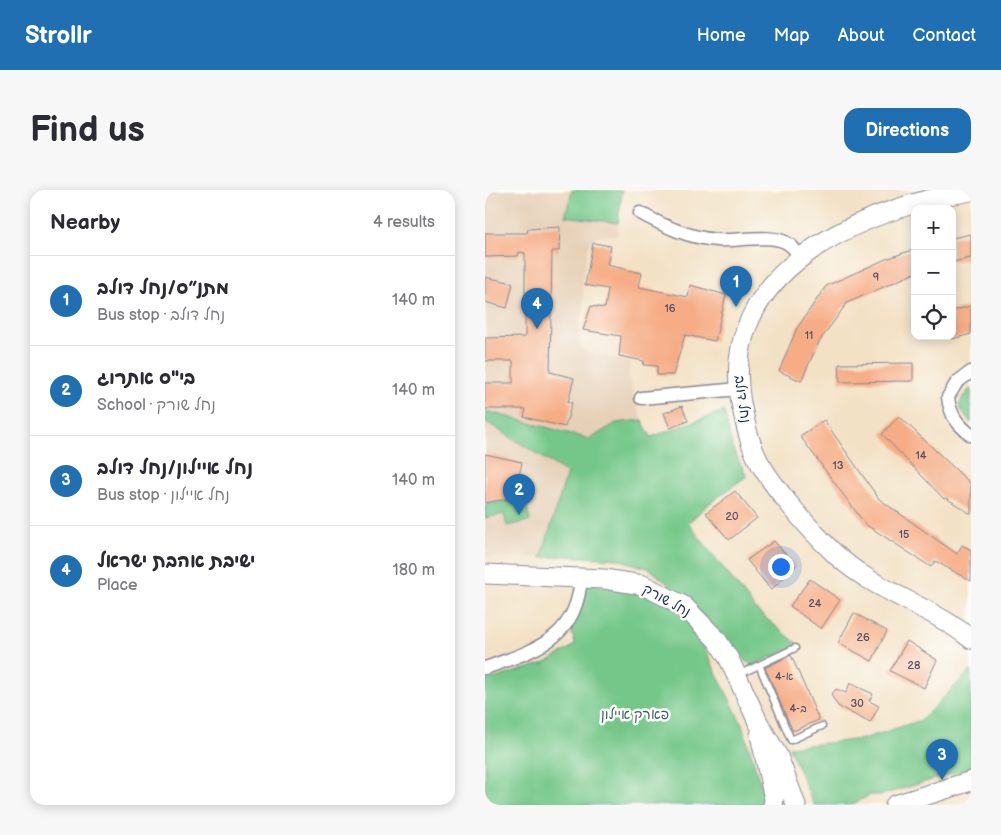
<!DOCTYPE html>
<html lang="en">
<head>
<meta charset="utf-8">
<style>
	:root { --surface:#fff; --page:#f7f7f7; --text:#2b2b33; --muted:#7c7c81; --line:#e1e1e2; --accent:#1f6fb2 }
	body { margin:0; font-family:"Balsamiq Sans","Playpen Sans Hebrew",sans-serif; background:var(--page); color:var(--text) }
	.controls { position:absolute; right:15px; top:15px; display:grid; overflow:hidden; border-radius:10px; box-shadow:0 2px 12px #0003 }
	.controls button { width:45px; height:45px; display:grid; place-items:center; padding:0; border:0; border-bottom:1px solid var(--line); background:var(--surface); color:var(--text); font:25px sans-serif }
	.you { position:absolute; left:295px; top:376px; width:18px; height:18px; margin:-12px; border:4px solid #fff; border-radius:50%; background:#1a73e8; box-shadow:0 0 0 8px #1a73e833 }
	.badge { display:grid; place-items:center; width:32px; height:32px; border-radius:50%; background:var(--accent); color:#fff; font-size:16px; font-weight:700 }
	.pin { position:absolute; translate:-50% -41px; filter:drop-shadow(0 1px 2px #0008) }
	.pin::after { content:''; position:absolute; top:26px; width:18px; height:15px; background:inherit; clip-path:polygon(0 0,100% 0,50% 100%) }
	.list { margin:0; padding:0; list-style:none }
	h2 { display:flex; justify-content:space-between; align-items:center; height:65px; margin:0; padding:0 20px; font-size:21px }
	h2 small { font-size:16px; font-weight:400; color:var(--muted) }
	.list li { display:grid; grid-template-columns:32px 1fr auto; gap:15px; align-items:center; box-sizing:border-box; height:90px; padding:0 20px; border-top:1px solid var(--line) }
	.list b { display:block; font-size:19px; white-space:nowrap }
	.list p { margin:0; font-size:16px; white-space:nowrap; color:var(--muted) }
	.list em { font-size:16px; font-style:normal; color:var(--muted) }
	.icon { flex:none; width:28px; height:28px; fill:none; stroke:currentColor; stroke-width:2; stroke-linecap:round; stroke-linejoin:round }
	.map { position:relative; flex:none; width:486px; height:615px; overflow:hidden; border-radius:15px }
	header { display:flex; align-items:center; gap:30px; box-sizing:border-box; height:70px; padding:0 25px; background:var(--accent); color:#fff }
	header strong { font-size:24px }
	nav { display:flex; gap:28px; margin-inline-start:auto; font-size:18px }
	.intro { display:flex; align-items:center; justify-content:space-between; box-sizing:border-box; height:120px; padding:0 30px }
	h1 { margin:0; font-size:35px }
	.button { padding:12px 22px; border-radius:15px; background:var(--accent); color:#fff; font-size:18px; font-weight:700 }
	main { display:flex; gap:30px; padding:0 30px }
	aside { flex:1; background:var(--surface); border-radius:15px; box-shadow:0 2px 12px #0003 }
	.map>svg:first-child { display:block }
	.built { fill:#e6d0b7 }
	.green { fill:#74c789; stroke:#487b74 }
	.building { fill:#f6ac84 }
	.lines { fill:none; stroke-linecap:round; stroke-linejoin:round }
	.lane-casing { stroke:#878892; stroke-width:9 }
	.street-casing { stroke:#878892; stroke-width:15 }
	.secondary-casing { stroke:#878892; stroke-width:21 }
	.lane { stroke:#fff; stroke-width:6 }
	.street { stroke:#fff; stroke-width:12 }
	.secondary { stroke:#fff; stroke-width:19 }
	.labels { text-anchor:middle; stroke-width:5; stroke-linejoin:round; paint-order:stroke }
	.number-label { font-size:11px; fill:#524e68 }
	.street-label { font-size:14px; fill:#1b2f5e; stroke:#fdfcf7 }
	.park-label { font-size:14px; fill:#365d6b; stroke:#fdfcf7 }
</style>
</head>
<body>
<header>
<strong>Strollr</strong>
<nav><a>Home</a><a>Map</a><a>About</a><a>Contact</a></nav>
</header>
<div class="intro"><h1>Find us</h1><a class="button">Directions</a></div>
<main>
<aside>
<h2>Nearby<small>4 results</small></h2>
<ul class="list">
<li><span class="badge">1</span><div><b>מתנ״ס/נחל דולב</b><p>Bus stop · נחל דולב</p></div><em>140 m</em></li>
<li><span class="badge">2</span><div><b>בי&quot;ס אתרוג</b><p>School · נחל שורק</p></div><em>140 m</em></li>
<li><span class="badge">3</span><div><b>נחל איילון/נחל דולב</b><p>Bus stop · נחל איילון</p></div><em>140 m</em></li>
<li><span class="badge">4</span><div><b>ישיבת אהבת ישראל</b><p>Place</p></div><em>180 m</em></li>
</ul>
</aside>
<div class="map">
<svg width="486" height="615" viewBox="0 0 486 615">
	<rect width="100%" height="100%" fill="#fdfcf7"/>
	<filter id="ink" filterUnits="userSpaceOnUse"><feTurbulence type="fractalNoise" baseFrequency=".02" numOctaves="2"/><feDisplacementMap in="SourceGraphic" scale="10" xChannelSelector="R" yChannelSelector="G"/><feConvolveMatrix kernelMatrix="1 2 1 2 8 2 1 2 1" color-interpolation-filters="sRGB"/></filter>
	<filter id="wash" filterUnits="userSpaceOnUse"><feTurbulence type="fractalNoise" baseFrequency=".0096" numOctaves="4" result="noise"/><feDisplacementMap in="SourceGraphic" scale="20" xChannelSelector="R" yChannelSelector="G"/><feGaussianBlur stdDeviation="1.12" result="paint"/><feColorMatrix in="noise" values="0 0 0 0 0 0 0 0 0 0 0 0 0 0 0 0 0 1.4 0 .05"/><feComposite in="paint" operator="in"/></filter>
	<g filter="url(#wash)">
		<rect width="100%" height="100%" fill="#f3e1c5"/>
		<path class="built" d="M 2,0 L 137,0 L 132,46 L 116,45 L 107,49 L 104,54 L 97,91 L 99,121 L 95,132 L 95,152 L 96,157 L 105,164 L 146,171 L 143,187 L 157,230 L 131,234 L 106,249 L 0,223 Z
			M 0,231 L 82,283 L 55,367 L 0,367 Z"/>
		<path class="green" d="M 87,0 L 137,1 L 133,33 L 80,26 Z
			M 486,198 L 486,233 L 474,217 L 478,206 Z
			M 239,221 L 248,259 L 262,286 L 226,312 L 203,333 L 272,421 L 314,455 L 266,476 L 203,411 L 165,379 L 132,369 L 79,366 L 56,368 L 82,283 L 0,231 L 0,222 L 5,222 L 105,249 L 131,233 L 157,230 L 166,247 Z
			M 40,307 L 45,331 L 22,336 L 19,324 L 0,328 L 0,315 Z
			M 99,393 C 141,399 175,401 206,432 L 257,534 L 277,599 L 278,615 L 0,615 L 0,491 L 60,473 L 90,455 L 86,437 Z
			M 486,480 L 486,578 L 397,605 L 385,605 L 366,615 L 329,615 L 304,557 L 378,549 L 436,530 Z"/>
		<g id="blocks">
			<path class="building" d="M 75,37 L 74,61 L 67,61 L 65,182 L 89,188 L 83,212 L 87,213 L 80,237 L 39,227 L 41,219 L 0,219 L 0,193 L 28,193 L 28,171 L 0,171 L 0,148 L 40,147 L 40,63 L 34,62 L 33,66 L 0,67 L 0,43 L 42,43 L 43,39 Z
				M 486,44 L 486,68 L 467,72 L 467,48 Z
				M 108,53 L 126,56 L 122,75 L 157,83 L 154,97 L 203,107 L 205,95 L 241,105 L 230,151 L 200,145 L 188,185 L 172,185 L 172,176 L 158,175 L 159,171 L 134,166 L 136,146 L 98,140 L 106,116 L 120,118 L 123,99 L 100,95 Z
				M 430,59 L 430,83 L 362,113 L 334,152 L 316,191 L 294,181 L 312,138 L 341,96 L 401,69 Z
				M 0,87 L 28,93 L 22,118 L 0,112 Z
				M 486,116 L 486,144 L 467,149 L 467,121 Z
				M 428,173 L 428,191 L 355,192 L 354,174 Z
				M 197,216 L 203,231 L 185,238 L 179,223 Z
				M 414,226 L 486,294 L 486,324 L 461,308 L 459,309 L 397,244 Z
				M 339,230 L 394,309 L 472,364 L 477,355 L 486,360 L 486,391 L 450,371 L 446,377 L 380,334 L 315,246 Z
				M 0,264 L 37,272 L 34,286 L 37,306 L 0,313 Z
				M 250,301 L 272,328 L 244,350 L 221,323 Z
				M 289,351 L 311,376 L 286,400 L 262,370 Z
				M 325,389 L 355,410 L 336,439 L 305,416 Z
				M 369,423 L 402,441 L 387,471 L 353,453 Z
				M 422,451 L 452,470 L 439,498 L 405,481 Z
				M 306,465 L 334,530 L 308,541 L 280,478 Z
				M 365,493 L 388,504 L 384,511 L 394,516 L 385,533 L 353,516 L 346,505 L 351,499 L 361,503 Z"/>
		</g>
	</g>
	<g filter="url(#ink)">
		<use href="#blocks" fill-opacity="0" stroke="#878892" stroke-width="1"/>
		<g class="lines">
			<g class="lane-casing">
				<path id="lane" d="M 274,475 L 306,550 L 337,536
					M 253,485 L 310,458"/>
			</g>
			<g class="street-casing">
				<path id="street" d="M 155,23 C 179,36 204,48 232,50 C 251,52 289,42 305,55 C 309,58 312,63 314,67
					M 486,182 L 472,192 L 463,207 C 465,225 472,234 486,245
					M 156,208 L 254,199
					M 0,478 C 51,460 93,449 96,386"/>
			</g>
			<g class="secondary-casing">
				<path id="secondary" d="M 486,1 C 379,18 232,79 256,213 C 260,232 264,252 273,270 C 288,297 324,339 347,361 C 387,401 443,414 486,449
					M 0,384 L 119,389 L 158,395 L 199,416 L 232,450 L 244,469 L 273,532 L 293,566 L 311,615
					M 275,545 L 289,609 L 288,615
					M 410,615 L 486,591"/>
			</g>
			<use href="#lane" class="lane"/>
			<use href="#street" class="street"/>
			<use href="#secondary" class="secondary"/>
		</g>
	</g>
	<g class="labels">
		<g class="number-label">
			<text x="391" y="91">9</text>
			<text x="185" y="122">16</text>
			<text x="324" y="149">11</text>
			<text x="436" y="269">14</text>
			<text x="353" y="279">13</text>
			<text x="247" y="330">20</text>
			<text x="419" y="348">15</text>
			<text x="330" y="417">24</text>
			<text x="378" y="451">26</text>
			<text x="429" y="479">28</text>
			<text x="299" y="490">4-א</text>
			<text x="372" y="517">30</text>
			<text x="313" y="522">4-ב</text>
		</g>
		<g class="street-label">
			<text transform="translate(258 209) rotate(82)" y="5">נחל דולב</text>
			<text transform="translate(182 410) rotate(29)" y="5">נחל שורק</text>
		</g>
		<g class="park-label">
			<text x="150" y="529">פארק איילון</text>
		</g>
	</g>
</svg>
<div class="controls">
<button>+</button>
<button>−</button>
<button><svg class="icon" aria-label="locate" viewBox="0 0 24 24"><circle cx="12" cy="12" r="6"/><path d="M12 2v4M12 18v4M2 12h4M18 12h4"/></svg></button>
</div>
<div class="you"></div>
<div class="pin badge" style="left:251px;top:117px">1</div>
<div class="pin badge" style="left:34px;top:325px">2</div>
<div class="pin badge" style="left:457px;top:590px">3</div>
<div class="pin badge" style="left:52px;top:139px">4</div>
</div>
</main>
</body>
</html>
